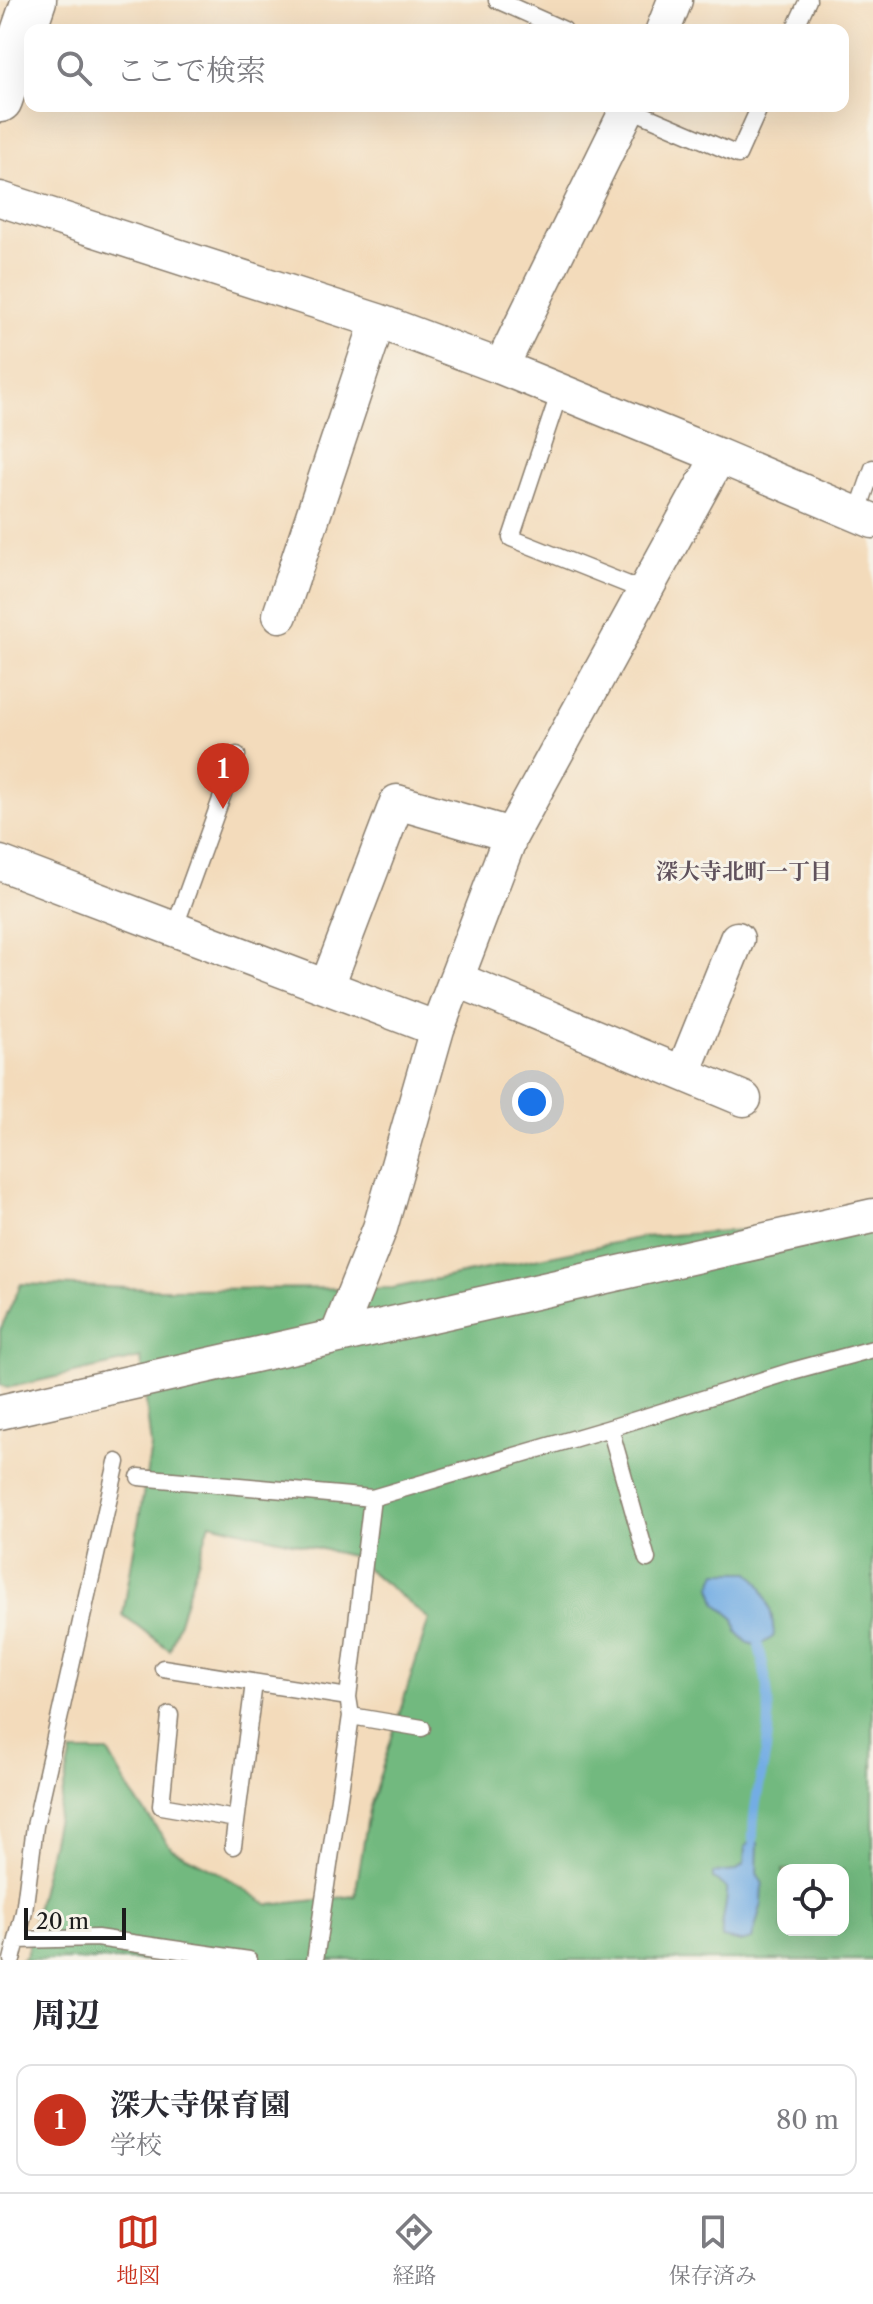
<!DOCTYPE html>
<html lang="ja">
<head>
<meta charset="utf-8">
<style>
	:root { --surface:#fff; --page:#f7f7f7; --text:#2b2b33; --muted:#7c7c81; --line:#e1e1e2; --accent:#c8321e }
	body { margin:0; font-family:"Libre Caslon Text","Noto Serif JP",serif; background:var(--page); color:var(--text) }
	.controls { position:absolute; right:24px; bottom:24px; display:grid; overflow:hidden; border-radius:16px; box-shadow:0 8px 32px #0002 }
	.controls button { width:72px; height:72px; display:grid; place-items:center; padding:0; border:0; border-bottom:2px solid var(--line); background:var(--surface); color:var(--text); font:40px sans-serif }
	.scale { position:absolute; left:24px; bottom:20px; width:102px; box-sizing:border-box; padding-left:8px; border:4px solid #1c1c1c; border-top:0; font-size:22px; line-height:28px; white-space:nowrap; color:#1c1c1c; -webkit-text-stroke:6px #f7f3e8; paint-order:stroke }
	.you { position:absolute; left:532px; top:1102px; width:28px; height:28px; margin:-20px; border:6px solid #fff; border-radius:50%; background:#1a73e8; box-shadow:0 0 0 12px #1a73e833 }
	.badge { display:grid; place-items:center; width:52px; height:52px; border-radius:50%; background:var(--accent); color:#fff; font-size:26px; font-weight:700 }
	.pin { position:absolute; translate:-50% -66px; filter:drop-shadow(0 2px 4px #0008) }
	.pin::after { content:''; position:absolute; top:42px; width:28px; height:24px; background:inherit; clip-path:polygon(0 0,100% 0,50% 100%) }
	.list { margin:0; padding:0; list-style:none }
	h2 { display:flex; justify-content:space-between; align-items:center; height:104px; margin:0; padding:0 32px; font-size:34px }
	h2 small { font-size:26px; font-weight:400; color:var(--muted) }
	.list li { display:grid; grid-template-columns:52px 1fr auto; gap:24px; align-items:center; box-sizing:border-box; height:112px; margin:0 16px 16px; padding:0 16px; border:2px solid var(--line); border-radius:16px }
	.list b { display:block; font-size:30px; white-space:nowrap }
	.list p { margin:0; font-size:26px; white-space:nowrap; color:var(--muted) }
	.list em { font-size:26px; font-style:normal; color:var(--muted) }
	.icon { flex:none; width:44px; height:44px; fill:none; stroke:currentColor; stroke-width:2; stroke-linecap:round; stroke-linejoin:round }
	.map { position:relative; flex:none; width:873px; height:1960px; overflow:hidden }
	.search { position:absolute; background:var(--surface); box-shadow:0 8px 32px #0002; left:24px; right:24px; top:24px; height:88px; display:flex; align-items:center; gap:20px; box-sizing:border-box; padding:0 28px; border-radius:16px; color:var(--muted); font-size:30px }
	.sheet { height:232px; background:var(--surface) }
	nav { display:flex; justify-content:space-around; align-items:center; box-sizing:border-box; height:112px; border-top:2px solid var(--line); background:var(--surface); font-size:22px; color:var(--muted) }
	nav a { display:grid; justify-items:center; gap:4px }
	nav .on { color:var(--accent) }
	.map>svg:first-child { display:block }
	.forest { fill:#72b97f; stroke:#476a4e; stroke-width:2; fill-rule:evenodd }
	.water { fill:#73ade4; stroke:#486480; stroke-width:2 }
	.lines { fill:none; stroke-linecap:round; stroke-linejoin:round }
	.stream { stroke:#73ade4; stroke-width:10 }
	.service-casing { stroke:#887c6c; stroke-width:19 }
	.minor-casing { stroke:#887c6c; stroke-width:37 }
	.primary-casing { stroke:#887c6c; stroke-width:47 }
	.service { stroke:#fff; stroke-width:16 }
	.minor { stroke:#fff; stroke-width:34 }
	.primary { stroke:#fff; stroke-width:44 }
	.labels { text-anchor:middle; stroke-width:6; stroke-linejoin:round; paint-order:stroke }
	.neighbourhood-label { font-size:22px; font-weight:bold; fill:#60525c; stroke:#f7f3e8 }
</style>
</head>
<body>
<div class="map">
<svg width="873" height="1960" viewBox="0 0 873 1960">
	<rect width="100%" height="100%" fill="#f7f3e8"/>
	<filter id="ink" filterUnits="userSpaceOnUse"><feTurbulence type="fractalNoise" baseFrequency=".0125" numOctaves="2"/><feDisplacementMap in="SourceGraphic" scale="16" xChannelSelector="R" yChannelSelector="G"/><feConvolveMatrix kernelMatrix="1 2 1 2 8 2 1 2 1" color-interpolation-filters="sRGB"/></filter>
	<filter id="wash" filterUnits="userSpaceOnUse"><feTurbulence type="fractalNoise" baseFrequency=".006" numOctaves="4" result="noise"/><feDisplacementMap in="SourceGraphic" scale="32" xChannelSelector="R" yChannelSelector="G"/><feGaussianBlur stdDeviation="1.8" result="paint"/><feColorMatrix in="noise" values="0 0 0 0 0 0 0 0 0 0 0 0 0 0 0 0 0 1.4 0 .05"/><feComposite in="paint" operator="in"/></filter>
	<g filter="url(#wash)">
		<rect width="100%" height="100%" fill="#f3dbbb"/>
		<path class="forest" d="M 873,1221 L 873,1960 L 20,1960 L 26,1956 L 72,1752 L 108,1752 L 131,1793 L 172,1849 L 216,1871 L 269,1905 L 355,1896 L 369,1810 L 429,1619 L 351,1556 L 210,1523 L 170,1650 L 123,1615 L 151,1447 L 141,1358 L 7,1388 L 0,1384 L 0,1330 L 21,1284 L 157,1289 L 393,1288 L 643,1237 ZM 783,1870 L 843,1870 L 843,1930 L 783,1930 Z"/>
		<path class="water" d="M 717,1572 L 750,1572 C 765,1586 775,1617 773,1637 L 759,1646 L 748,1643 L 737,1632 L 734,1618 L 717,1604 L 711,1587 Z
			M 753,1840 L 758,1843 L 757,1873 L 763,1884 L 762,1903 L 752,1939 L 741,1942 L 722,1938 C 720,1920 728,1907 727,1888 L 713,1879 L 713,1873 L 736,1871 L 744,1864 L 745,1847 Z"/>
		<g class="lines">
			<path class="stream" d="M 753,1840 C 752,1801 765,1771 768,1734 C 771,1705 766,1674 759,1646"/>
		</g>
	</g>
	<g filter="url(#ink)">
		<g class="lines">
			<g class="service-casing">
				<path id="service" d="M 497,0 L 564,30
					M 794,30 L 808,0
					M 628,108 L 738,155 L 760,106
					M 560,391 L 511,538 L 644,591
					M 857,514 L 873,468
					M 174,929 L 237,755
					M 610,1428 L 647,1559
					M 139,1477 L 372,1498 L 610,1428 L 792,1371 L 873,1349
					M 163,1668 L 348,1697
					M 170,1715 L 161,1806 L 236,1819
					M 351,1716 L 422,1728
					M 233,1846 L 254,1683
					M 17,1940 L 97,1938 L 249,1960
					M 12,1960 L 24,1912 L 35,1826 L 117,1462
					M 315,1960 L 351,1716 L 348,1697 L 372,1498"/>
			</g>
			<g class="minor-casing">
				<path id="minor" d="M 663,30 L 675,0
					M 0,199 L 378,321 L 501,367
					M 719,456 L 873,521
					M 280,615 L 378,321
					M 0,863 L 437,1029
					M 456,979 L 744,1099
					M 327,986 L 397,802 L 511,835
					M 683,1073 L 737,939
					M 338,1334 L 380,1228 L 437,1029 L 511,835 L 719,456 L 501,367 L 629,106
					M 0,1412 L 873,1216"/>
			</g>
			<g class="primary-casing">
				<path id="primary" d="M 0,100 L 34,0"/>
			</g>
			<use href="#service" class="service"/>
			<use href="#minor" class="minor"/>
			<use href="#primary" class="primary"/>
		</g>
	</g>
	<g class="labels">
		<g class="neighbourhood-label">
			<text x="744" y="879">深大寺北町一丁目</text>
		</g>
	</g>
</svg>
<div class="controls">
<button><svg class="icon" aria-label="locate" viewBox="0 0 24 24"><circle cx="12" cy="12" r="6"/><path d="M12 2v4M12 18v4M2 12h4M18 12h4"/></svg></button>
</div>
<div class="scale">20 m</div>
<div class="you"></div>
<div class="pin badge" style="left:223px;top:809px">1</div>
<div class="search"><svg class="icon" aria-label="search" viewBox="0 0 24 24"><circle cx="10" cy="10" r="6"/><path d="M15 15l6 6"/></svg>ここで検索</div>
</div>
<section class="sheet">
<h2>周辺<small></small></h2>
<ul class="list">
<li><span class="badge">1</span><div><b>深大寺保育園</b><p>学校</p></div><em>80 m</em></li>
</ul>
</section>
<nav>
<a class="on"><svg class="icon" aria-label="map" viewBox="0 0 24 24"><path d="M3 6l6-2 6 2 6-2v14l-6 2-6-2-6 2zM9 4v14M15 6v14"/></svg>地図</a>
<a><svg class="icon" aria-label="directions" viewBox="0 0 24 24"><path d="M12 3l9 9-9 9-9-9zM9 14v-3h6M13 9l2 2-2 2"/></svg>経路</a>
<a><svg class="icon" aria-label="saved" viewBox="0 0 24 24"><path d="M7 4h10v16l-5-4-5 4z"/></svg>保存済み</a>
</nav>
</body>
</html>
